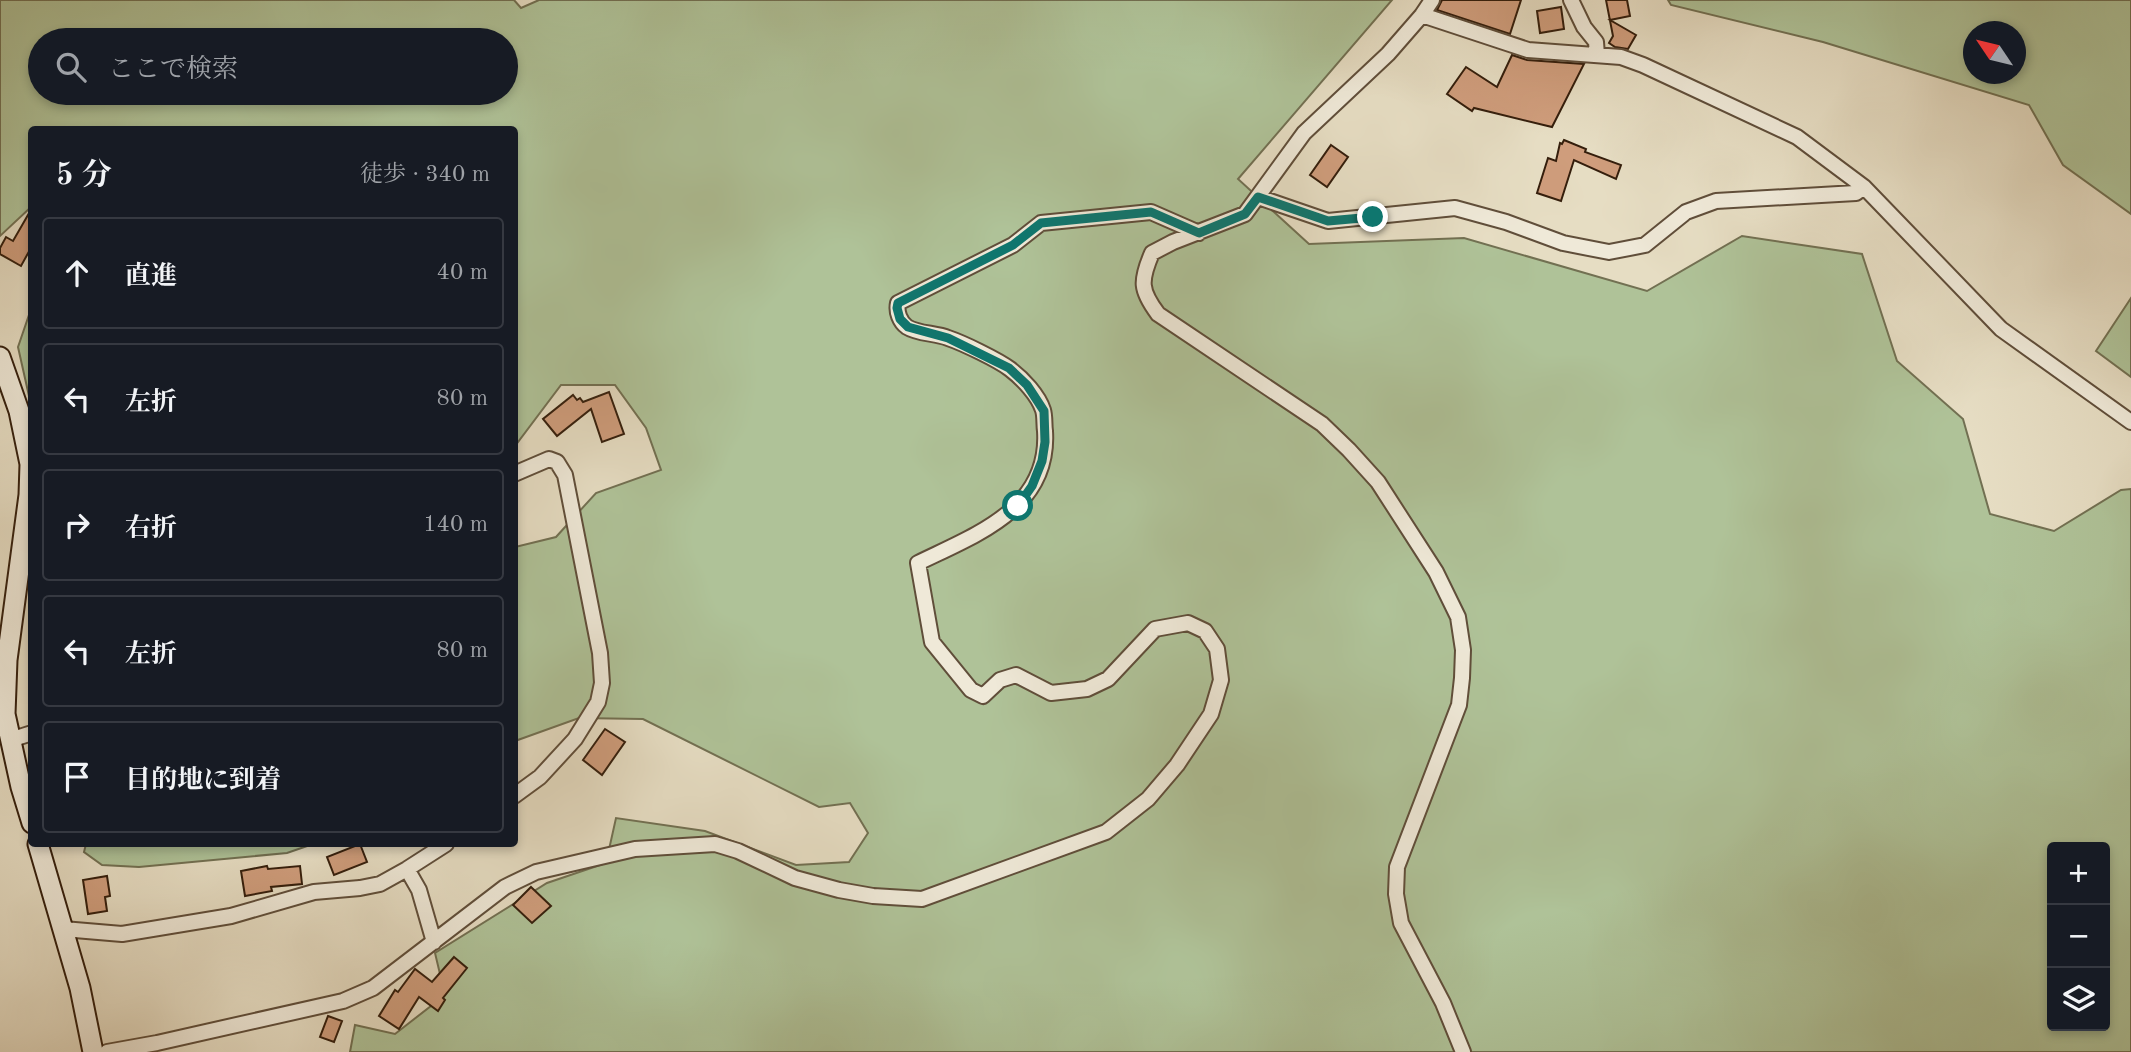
<!DOCTYPE html>
<html lang="ja">
<head>
<meta charset="utf-8">
<style>
	:root { --surface:#171b24; --page:#20242c; --text:#f1f3f6; --muted:#9ea1a6; --line:#363941 }
	body { margin:0; font-family:"Old Standard TT","Noto Serif JP",serif; background:var(--page); color:var(--text) }
	.controls { position:absolute; right:21px; bottom:21px; display:grid; overflow:hidden; border-radius:7px; box-shadow:0 4px 10px #0003 }
	.controls button { width:63px; height:63px; display:grid; place-items:center; padding:0; border:0; border-bottom:2px solid var(--line); background:var(--surface); color:var(--text); font:35px sans-serif }
	.compass { position:absolute; left:1963px; top:21px; width:63px; height:63px; border-radius:50%; background:var(--surface); box-shadow:0 4px 10px #0003; rotate:305deg }
	.stop { position:absolute; width:21px; height:21px; margin:-16px; border:5px solid #0f766e; border-radius:50%; background:#fff }
	.stop.end { background:#0f766e; border-color:#fff; box-shadow:0 2px 7px #0008 }
	.list { margin:0; padding:0; list-style:none }
	h2 { display:flex; justify-content:space-between; align-items:center; height:91px; margin:0; padding:0 28px; font-size:30px }
	h2 small { font-size:23px; font-weight:400; color:var(--muted) }
	.list li { display:grid; grid-template-columns:46px 1fr auto; gap:21px; align-items:center; box-sizing:border-box; height:112px; margin:0 14px 14px; padding:0 14px; border:2px solid var(--line); border-radius:7px }
	.list b { display:block; font-size:26px; white-space:nowrap }
	.list em { font-size:23px; font-style:normal; color:var(--muted) }
	.icon { flex:none; width:38px; height:38px; fill:none; stroke:currentColor; stroke-width:2; stroke-linecap:round; stroke-linejoin:round }
	.map { position:relative; flex:none; width:2131px; height:1052px; overflow:hidden }
	.search { position:absolute; background:var(--surface); box-shadow:0 4px 10px #0003; left:28px; top:28px; width:490px; height:77px; display:flex; align-items:center; gap:18px; box-sizing:border-box; padding:0 24px; border-radius:38px; color:var(--muted); font-size:26px }
	.panel { position:absolute; background:var(--surface); box-shadow:0 4px 10px #0003; left:28px; top:126px; width:490px; height:721px; border-radius:7px }
	.map>svg:first-child { display:block }
	.green { fill:#afc298; stroke:#727052; stroke-width:2; fill-rule:evenodd }
	.building { fill:#cf9d7c; stroke:#341e0c; stroke-width:2 }
	.lines { fill:none; stroke-linecap:round; stroke-linejoin:round }
	.street-casing { stroke:#604e3a; stroke-width:18 }
	.secondary-casing { stroke:#341e0c; stroke-width:23 }
	.street { stroke:#efe9d8; stroke-width:14 }
	.secondary { stroke:#efe9d8; stroke-width:19 }
	.route { stroke:#0f766e; stroke-width:9 }
</style>
</head>
<body>
<div class="map">
<svg width="2131" height="1052" viewBox="0 0 2131 1052">
	<rect width="100%" height="100%" fill="#e6ddc3"/>
	<filter id="stains"><feTurbulence type="fractalNoise" baseFrequency=".00286" numOctaves="4"/><feColorMatrix values="0 0 0 0 .2 0 0 0 0 .09 0 0 0 0 .02 0 0 0 .5 -.17"/></filter>
	<radialGradient id="worn" r=".72"><stop offset=".6" stop-color="#630" stop-opacity="0"/><stop offset="1" stop-color="#630" stop-opacity=".3"/></radialGradient>
	<path class="green" d="M 0,0 L 514,0 L 521,8 L 539,0 L 1392,0 L 1238,179 L 1309,244 L 1464,238 L 1647,291 L 1742,236 L 1862,254 L 1897,361 L 1963,419 L 1990,514 L 2054,531 L 2121,490 L 2131,489 L 2131,1052 L 350,1052 L 355,1025 L 395,1034 L 445,995 L 435,953 L 547,883 L 606,863 L 616,818 L 705,831 L 796,865 L 849,862 L 868,833 L 850,803 L 819,807 L 643,719 L 579,718 L 515,741 L 515,547 L 556,537 L 596,493 L 661,470 L 646,428 L 615,385 L 561,385 L 515,446 L 514,130 L 32,130 L 31,207 L 0,236 ZM 40,40 L 506,40 L 506,93 L 40,93 ZM 2052,847 L 2105,847 L 2105,1026 L 2052,1026 Z
		M 1668,0 L 2131,0 L 2131,214 L 2063,165 L 2029,105 L 1823,42 L 1671,5 ZM 1974,32 L 2016,32 L 2016,74 L 1974,74 Z
		M 2131,298 L 2131,377 L 2096,351 Z
		M 31,309 L 31,405 L 18,347 Z
		M 86,844 L 313,844 L 287,853 L 139,867 L 102,865 L 84,852 Z"/>
	<path class="building" d="M 1442,0 L 1521,0 L 1510,34 L 1437,10 Z
		M 1606,0 L 1627,0 L 1630,16 L 1610,20 L 1636,35 L 1628,49 L 1615,47 L 1609,43 L 1613,36 Z
		M 1561,7 L 1564,29 L 1540,33 L 1537,11 Z
		M 1512,55 L 1527,60 L 1584,64 L 1552,127 L 1474,108 L 1472,111 L 1447,94 L 1466,67 L 1497,87 Z
		M 1564,140 L 1586,149 L 1585,152 L 1621,165 L 1616,179 L 1574,160 L 1561,201 L 1537,193 L 1548,158 L 1556,161 L 1560,143 L 1562,144 Z
		M 1331,145 L 1348,157 L 1327,187 L 1310,175 Z
		M 32,208 L 32,246 L 21,266 L 0,254 L 0,248 L 6,237 L 13,241 Z
		M 609,392 L 624,434 L 602,442 L 591,409 L 557,436 L 543,419 L 573,395 L 577,400 L 580,398 L 583,402 Z
		M 605,729 L 625,742 L 602,775 L 583,760 Z
		M 360,844 L 367,862 L 334,875 L 327,857 Z
		M 267,866 L 268,869 L 300,866 L 302,884 L 271,887 L 272,891 L 245,896 L 241,871 Z
		M 107,876 L 110,896 L 105,897 L 107,911 L 88,914 L 83,880 Z
		M 531,887 L 551,906 L 532,923 L 513,905 Z
		M 454,957 L 467,968 L 443,998 L 445,1000 L 438,1011 L 419,997 L 399,1029 L 379,1016 L 395,990 L 398,992 L 415,969 L 432,982 Z
		M 328,1016 L 342,1021 L 334,1042 L 320,1037 Z"/>
	<g class="lines">
		<g class="street-casing">
			<path id="street" d="M 1432,0 L 1422,15 L 1388,54 L 1304,133 L 1245,214 L 1173,242 L 1152,253 C 1140,281 1140,290 1158,314 L 1322,424 L 1349,450 L 1378,482 L 1436,572 L 1458,617 L 1463,650 L 1462,678 L 1459,705 L 1397,867 L 1396,894 L 1401,923 L 1443,1003 L 1463,1052
				M 1571,0 L 1584,27 L 1596,42 L 1597,55
				M 1422,15 L 1528,50 L 1621,57 L 1643,65 L 1797,137 L 1864,187 L 2001,329 L 2131,422
				M 1258,197 L 1328,221 L 1455,208 L 1506,222 L 1563,243 L 1609,252 L 1645,245 L 1686,212 L 1716,201 L 1856,193 L 1864,187
				M 514,474 L 549,459 L 557,462 L 565,475 L 600,653 L 602,683 L 598,702 L 575,739 L 540,777 L 514,796
				M 10,740 L 32,733
				M 407,869 L 419,890 L 434,942
				M 63,929 L 122,934 L 231,916 L 314,892 L 360,888 L 380,884 L 407,869 L 446,844
				M 107,1052 L 157,1043 L 343,1001 L 373,988 L 505,887 L 536,872 L 635,849 L 715,844 L 738,851 L 795,878 L 839,890 L 873,896 L 922,899 L 1106,832 L 1148,799 L 1177,765 L 1211,714 L 1221,680 L 1217,649 L 1205,631 L 1188,623 L 1155,629 L 1108,679 L 1087,689 L 1051,693 L 1016,675 L 1000,680 L 983,696 L 971,690 L 932,642 L 918,563 C 975,535 1050,509 1045,431 C 1044,425 1045,416 1043,410 C 1038,395 1023,379 1010,369 C 998,360 963,343 948,338 C 936,333 918,334 907,327 C 900,322 896,312 898,303 L 1013,245 L 1041,223 L 1151,212 L 1199,233"/>
		</g>
		<g class="secondary-casing">
			<path id="secondary" d="M 0,357 L 19,411 L 30,464 L 29,495 L 7,660 L 5,714 L 21,787 L 32,823
				M 38,844 L 80,988 L 93,1052"/>
		</g>
		<use href="#street" class="street"/>
		<use href="#secondary" class="secondary"/>
	</g>
	<g class="lines">
		<path class="route" d="M 1018,506 L 1032,486 L 1042,461 L 1045,442 L 1044,411 L 1027,385 L 1009,368 L 948,338 L 908,327 L 900,319 L 897,308 L 898,303 L 1013,245 L 1041,223 L 1151,212 L 1199,233 L 1245,214 L 1258,197 L 1328,221 L 1373,217"/>
	</g>
	<rect width="100%" height="100%" filter="url(#stains)"/>
	<rect width="100%" height="100%" fill="url(#worn)"/>
</svg>
<div class="controls">
<button>+</button>
<button>−</button>
<button><svg class="icon" aria-label="layers" viewBox="0 0 24 24"><path d="M12 4l9 5-9 5-9-5zM3 14l9 5 9-5"/></svg></button>
</div>
<svg class="compass" viewBox="-18 -18 36 36"><path d="M0-13l5 13h-10z" fill="#e53935"/><path d="M0 13l5-13h-10z" fill="#9ea1a6"/></svg>
<div class="stop" style="left:1018px;top:506px"></div>
<div class="stop end" style="left:1373px;top:217px"></div>
<div class="search"><svg class="icon" aria-label="search" viewBox="0 0 24 24"><circle cx="10" cy="10" r="6"/><path d="M15 15l6 6"/></svg>ここで検索</div>
<section class="panel">
<h2>5 分<small>徒歩 · 340 m</small></h2>
<ul class="list">
<li><svg class="icon" aria-label="ahead" viewBox="0 0 24 24"><path d="M12 20V5M6 11l6-6 6 6"/></svg><div><b>直進</b></div><em>40 m</em></li>
<li><svg class="icon" aria-label="left" viewBox="0 0 24 24"><path d="M17 20v-9H6M10 6l-5 5 5 5"/></svg><div><b>左折</b></div><em>80 m</em></li>
<li><svg class="icon" aria-label="right" viewBox="0 0 24 24"><path d="M7 20v-9h11M14 6l5 5-5 5"/></svg><div><b>右折</b></div><em>140 m</em></li>
<li><svg class="icon" aria-label="left" viewBox="0 0 24 24"><path d="M17 20v-9H6M10 6l-5 5 5 5"/></svg><div><b>左折</b></div><em>80 m</em></li>
<li><svg class="icon" aria-label="arrive" viewBox="0 0 24 24"><path d="M6 21V4h12l-3 4 3 4H6"/></svg><div><b>目的地に到着</b></div></li>
</ul>
</section>
</div>
</body>
</html>
